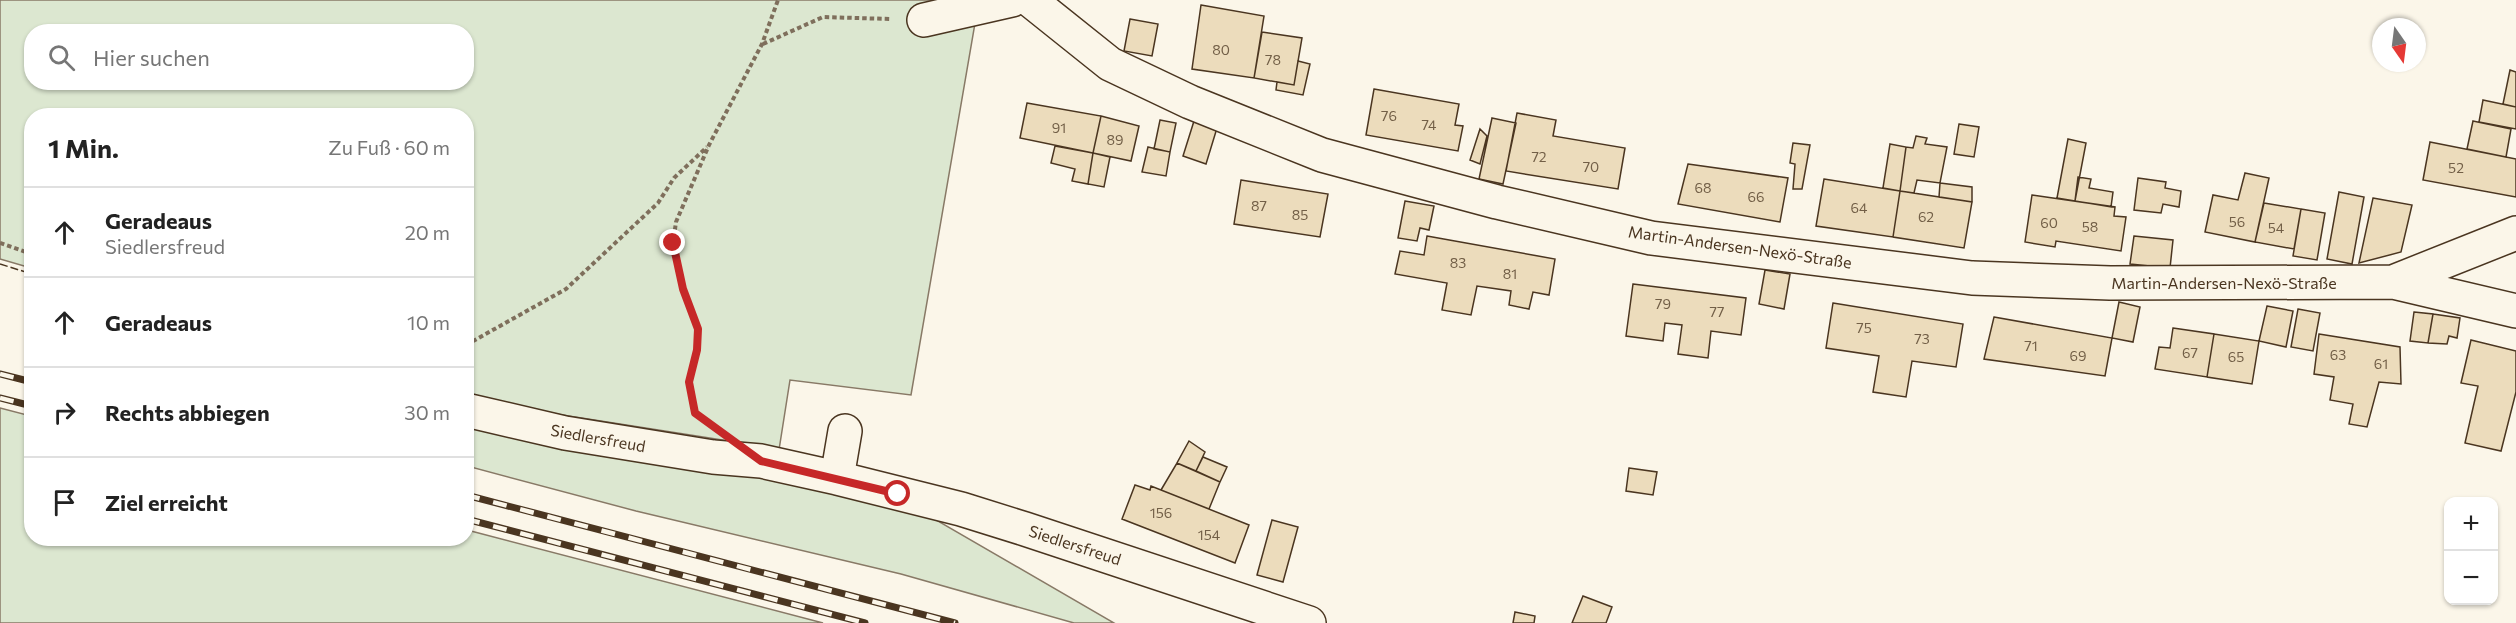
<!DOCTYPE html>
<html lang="de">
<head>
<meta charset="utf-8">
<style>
	:root { --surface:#fff; --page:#f6f6f6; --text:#222; --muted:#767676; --line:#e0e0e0 }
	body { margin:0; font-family:Commissioner,sans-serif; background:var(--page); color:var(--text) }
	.controls { position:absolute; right:18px; bottom:18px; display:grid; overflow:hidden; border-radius:12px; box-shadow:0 2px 4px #0004 }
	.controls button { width:54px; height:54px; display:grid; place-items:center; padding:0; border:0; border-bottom:2px solid var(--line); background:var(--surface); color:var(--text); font:30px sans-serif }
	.compass { position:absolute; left:2372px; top:18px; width:54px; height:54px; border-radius:50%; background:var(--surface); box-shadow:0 2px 4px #0004; rotate:166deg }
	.stop { position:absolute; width:18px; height:18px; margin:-14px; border:4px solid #c62828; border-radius:50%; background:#fff }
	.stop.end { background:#c62828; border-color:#fff; box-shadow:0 2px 6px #0008 }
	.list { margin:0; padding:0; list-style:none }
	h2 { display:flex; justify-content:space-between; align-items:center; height:78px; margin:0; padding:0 24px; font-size:26px }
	h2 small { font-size:20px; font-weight:400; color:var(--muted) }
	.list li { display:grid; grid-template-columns:39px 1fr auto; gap:18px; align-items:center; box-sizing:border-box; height:90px; padding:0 24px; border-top:2px solid var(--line) }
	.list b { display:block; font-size:22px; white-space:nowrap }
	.list p { margin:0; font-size:20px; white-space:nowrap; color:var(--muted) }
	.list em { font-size:20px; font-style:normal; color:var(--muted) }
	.icon { flex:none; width:33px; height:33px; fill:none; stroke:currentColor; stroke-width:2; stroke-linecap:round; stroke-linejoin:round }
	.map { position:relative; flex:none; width:2516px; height:623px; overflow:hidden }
	.search { position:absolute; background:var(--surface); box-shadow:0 2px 4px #0004; left:24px; top:24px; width:450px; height:66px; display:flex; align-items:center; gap:15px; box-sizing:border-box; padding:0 21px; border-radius:24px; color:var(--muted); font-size:22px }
	.panel { position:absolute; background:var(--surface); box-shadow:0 2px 4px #0004; left:24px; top:108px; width:450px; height:438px; border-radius:24px }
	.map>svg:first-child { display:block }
	.green { fill:#dce7d0; stroke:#887966; stroke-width:1.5; fill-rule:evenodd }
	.building { fill:#ecdcbc; stroke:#4a3520; stroke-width:1.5 }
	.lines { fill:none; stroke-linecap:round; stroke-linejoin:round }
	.minor-casing { stroke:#4a3520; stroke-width:36 }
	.path { stroke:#7f6f5c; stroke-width:4; stroke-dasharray:4.5 3; stroke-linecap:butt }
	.minor { stroke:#fbf6e9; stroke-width:33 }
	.rail-casing { stroke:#4a3520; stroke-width:7 }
	.rail { stroke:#fbf6e9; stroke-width:4.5; stroke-dasharray:14; stroke-linecap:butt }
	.fence { stroke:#4a3520; stroke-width:1.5; stroke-dasharray:8 3; stroke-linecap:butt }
	.route { stroke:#c62828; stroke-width:8 }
	.labels { text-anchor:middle; stroke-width:4.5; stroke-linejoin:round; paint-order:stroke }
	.number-label { font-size:14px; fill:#725f47 }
	.street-label { font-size:16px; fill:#4a3520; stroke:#fbf6e9 }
</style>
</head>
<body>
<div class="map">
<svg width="2516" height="623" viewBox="0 0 2516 623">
	<rect width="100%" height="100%" fill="#fbf6e9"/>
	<path class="green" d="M 0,0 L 979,0 L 911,395 L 790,380 L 776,469 L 912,506 L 1114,623 L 1074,623 L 901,574 L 636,511 L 467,466 L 467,423 L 730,465 L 736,442 L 467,400 L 466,116 L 32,116 L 31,268 L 0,259 ZM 32,32 L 466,32 L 466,82 L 32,82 Z
		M 0,408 L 31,416 L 32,538 L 466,538 L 467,530 L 823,623 L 0,623 Z"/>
	<path class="building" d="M 1201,5 L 1264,16 L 1254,78 L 1192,69 Z
		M 1130,19 L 1158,24 L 1152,56 L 1124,51 Z
		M 1262,32 L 1302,38 L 1294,85 L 1254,78 Z
		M 1298,61 L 1310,64 L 1303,95 L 1276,90 L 1277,82 L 1294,85 Z
		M 2510,70 L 2516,72 L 2516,107 L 2503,104 Z
		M 1374,89 L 1459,104 L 1455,125 L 1463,126 L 1458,151 L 1366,135 Z
		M 2483,100 L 2516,107 L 2516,129 L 2479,122 Z
		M 1027,103 L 1101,116 L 1093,153 L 1020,138 Z
		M 1517,113 L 1556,120 L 1553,136 L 1625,148 L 1618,189 L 1506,171 Z
		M 1101,116 L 1139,126 L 1131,161 L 1093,153 Z
		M 1492,118 L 1516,123 L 1503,184 L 1479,179 Z
		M 1160,120 L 1176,123 L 1170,152 L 1154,149 Z
		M 1194,121 L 1217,128 L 1206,164 L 1183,156 Z
		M 2473,121 L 2511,129 L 2506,157 L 2467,149 Z
		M 1959,124 L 1979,127 L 1974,157 L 1954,154 Z
		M 1480,129 L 1487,136 L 1480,164 L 1470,160 Z
		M 1916,136 L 1927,138 L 1925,144 L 1947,147 L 1940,183 L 1917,180 L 1914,193 L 1900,191 L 1906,147 L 1913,148 Z
		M 2068,139 L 2086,143 L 2075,201 L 2057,198 Z
		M 2430,142 L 2516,159 L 2516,197 L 2423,180 Z
		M 1793,143 L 1810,145 L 1802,189 L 1793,189 L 1795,164 L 1790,163 Z
		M 1890,144 L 1906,147 L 1900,191 L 1883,188 Z
		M 1055,146 L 1093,153 L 1088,184 L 1072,181 L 1075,169 L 1051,163 Z
		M 1148,147 L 1170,152 L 1166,176 L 1142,172 Z
		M 1093,153 L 1110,157 L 1104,187 L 1088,184 Z
		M 1688,164 L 1788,178 L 1780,222 L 1678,204 Z
		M 2245,173 L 2269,178 L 2255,242 L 2205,232 L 2213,195 L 2238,200 Z
		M 2078,177 L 2091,179 L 2089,188 L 2113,192 L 2111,207 L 2075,201 Z
		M 2138,178 L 2166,182 L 2165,188 L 2181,191 L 2179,207 L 2163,204 L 2161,213 L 2134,210 Z
		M 1824,179 L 1900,191 L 1893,237 L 1816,226 Z
		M 1241,180 L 1328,194 L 1320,237 L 1234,224 Z
		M 1940,183 L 1972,187 L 1972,202 L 1939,197 Z
		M 1900,191 L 1972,202 L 1964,248 L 1893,237 Z
		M 2339,192 L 2364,197 L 2352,264 L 2327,259 Z
		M 2032,195 L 2115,207 L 2114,216 L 2126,217 L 2121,251 L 2056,241 L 2055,247 L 2025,242 Z
		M 2373,198 L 2412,205 L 2401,252 L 2359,263 Z
		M 1405,201 L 1434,206 L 1429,230 L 1420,228 L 1417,241 L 1398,238 Z
		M 2264,203 L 2301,209 L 2294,249 L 2255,242 Z
		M 2301,209 L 2325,213 L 2317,260 L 2293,256 Z
		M 1427,236 L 1555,259 L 1549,295 L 1533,292 L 1529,309 L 1509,305 L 1511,291 L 1477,286 L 1471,315 L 1442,310 L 1447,283 L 1395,274 L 1400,251 L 1424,255 Z
		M 2134,236 L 2173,240 L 2170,268 L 2130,264 Z
		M 1765,270 L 1790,274 L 1784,309 L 1759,304 Z
		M 1633,284 L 1746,298 L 1741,335 L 1711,331 L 1708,358 L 1678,354 L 1682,325 L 1665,323 L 1663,341 L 1626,336 Z
		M 2119,302 L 2140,307 L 2133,342 L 2112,338 Z
		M 1833,303 L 1963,324 L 1956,367 L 1912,361 L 1906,397 L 1873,392 L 1879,356 L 1826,348 Z
		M 2267,306 L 2293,311 L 2286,347 L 2259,341 Z
		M 2298,309 L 2320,313 L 2313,351 L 2291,347 Z
		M 2414,312 L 2433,314 L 2428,343 L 2410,341 Z
		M 2433,314 L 2460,318 L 2457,338 L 2449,336 L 2447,344 L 2428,343 Z
		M 1994,317 L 2112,338 L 2105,376 L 1984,359 Z
		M 2173,328 L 2214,334 L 2207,377 L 2155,369 L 2159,347 L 2170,348 Z
		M 2214,334 L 2259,341 L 2252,384 L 2207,377 Z
		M 2319,334 L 2400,347 L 2401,384 L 2379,382 L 2367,427 L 2349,424 L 2353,404 L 2330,400 L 2334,377 L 2314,374 Z
		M 2471,340 L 2516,351 L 2516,392 L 2501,451 L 2465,443 L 2478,386 L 2461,383 Z
		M 1189,441 L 1205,452 L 1196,471 L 1177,463 Z
		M 1203,457 L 1227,467 L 1220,482 L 1196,471 Z
		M 1177,463 L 1220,482 L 1209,509 L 1161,490 Z
		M 1629,468 L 1657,472 L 1653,495 L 1626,491 Z
		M 1135,485 L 1150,490 L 1151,486 L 1249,525 L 1235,563 L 1122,519 Z
		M 1272,520 L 1298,527 L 1283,582 L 1257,575 Z
		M 1583,596 L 1612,607 L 1606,623 L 1572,623 Z
		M 1515,612 L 1535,616 L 1534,623 L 1513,623 Z"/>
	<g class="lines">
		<g class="minor-casing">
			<path id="minor" d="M 1030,0 L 1110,64 L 1190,102 L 1322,155 L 1497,202 L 1651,238 L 1972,278 L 2110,283 L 2393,282 L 2516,311
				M 924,20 L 1012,0
				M 2393,282 L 2516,233
				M 466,410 L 565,433 L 713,457 L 761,461 L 837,478
				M 845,431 L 837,478 L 961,509 L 1025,529 L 1309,623"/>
		</g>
		<path class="path" d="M 763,44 L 823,17 L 890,19
			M 0,243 L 32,254
			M 466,345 L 566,289 L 658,203 L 674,178 L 707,147
			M 700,417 L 695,413 L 689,382 L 697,350 L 698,329 L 683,289 L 673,243 L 676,222 L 709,145 L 762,44 L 778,0"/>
		<use href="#minor" class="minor"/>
		<g class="rail-casing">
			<path id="rail" d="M 0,374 L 32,382
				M 0,398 L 32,406
				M 466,495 L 955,623
				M 466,519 L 865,623"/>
		</g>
		<use href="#rail" class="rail"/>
		<path class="fence" d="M 0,264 L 32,274"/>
	</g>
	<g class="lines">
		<path class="route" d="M 673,243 L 683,289 L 698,329 L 697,350 L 689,382 L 695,413 L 761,461 L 898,494"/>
	</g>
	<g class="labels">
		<g class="number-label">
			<text x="1221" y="55">80</text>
			<text x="1273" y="65">78</text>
			<text x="1389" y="121">76</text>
			<text x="1429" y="130">74</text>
			<text x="1059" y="133">91</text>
			<text x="1115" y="145">89</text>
			<text x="1539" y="162">72</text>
			<text x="1591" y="172">70</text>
			<text x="2456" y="173">52</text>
			<text x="1703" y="193">68</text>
			<text x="1756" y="202">66</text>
			<text x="1259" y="211">87</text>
			<text x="1859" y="213">64</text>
			<text x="1300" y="220">85</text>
			<text x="1926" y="222">62</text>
			<text x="2237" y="227">56</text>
			<text x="2049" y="228">60</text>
			<text x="2090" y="232">58</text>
			<text x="2276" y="233">54</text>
			<text x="1458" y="268">83</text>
			<text x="1510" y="279">81</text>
			<text x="1663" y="309">79</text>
			<text x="1717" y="317">77</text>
			<text x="1864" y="333">75</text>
			<text x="1922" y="344">73</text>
			<text x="2031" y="351">71</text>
			<text x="2190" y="358">67</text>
			<text x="2338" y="360">63</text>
			<text x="2078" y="361">69</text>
			<text x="2236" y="362">65</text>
			<text x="2381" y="369">61</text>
			<text x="1161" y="518">156</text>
			<text x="1209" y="540">154</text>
		</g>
		<g class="street-label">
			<text transform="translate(1740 247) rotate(8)" y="6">Martin-Andersen-Nexö-Straße</text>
			<text x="2224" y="289">Martin-Andersen-Nexö-Straße</text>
			<text transform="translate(598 438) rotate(10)" y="6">Siedlersfreud</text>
			<text transform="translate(1075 545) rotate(18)" y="6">Siedlersfreud</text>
		</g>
	</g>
</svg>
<div class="controls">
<button>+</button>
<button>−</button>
</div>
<svg class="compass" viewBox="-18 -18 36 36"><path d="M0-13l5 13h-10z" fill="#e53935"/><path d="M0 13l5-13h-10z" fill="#767676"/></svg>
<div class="stop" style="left:898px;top:494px"></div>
<div class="stop end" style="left:673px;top:243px"></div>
<div class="search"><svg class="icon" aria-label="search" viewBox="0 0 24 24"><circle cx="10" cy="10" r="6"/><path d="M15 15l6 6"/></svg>Hier suchen</div>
<section class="panel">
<h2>1 Min.<small>Zu Fuß · 60 m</small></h2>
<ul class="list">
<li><svg class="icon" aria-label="ahead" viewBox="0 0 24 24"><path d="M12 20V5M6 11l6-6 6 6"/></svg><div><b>Geradeaus</b><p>Siedlersfreud</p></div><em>20 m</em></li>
<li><svg class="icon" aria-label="ahead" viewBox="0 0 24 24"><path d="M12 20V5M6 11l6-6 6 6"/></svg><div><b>Geradeaus</b></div><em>10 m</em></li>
<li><svg class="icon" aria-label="right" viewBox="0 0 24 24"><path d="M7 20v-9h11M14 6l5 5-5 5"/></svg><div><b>Rechts abbiegen</b></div><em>30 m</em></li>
<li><svg class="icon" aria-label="arrive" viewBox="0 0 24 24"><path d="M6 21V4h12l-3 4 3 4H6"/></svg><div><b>Ziel erreicht</b></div></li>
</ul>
</section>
</div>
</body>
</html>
